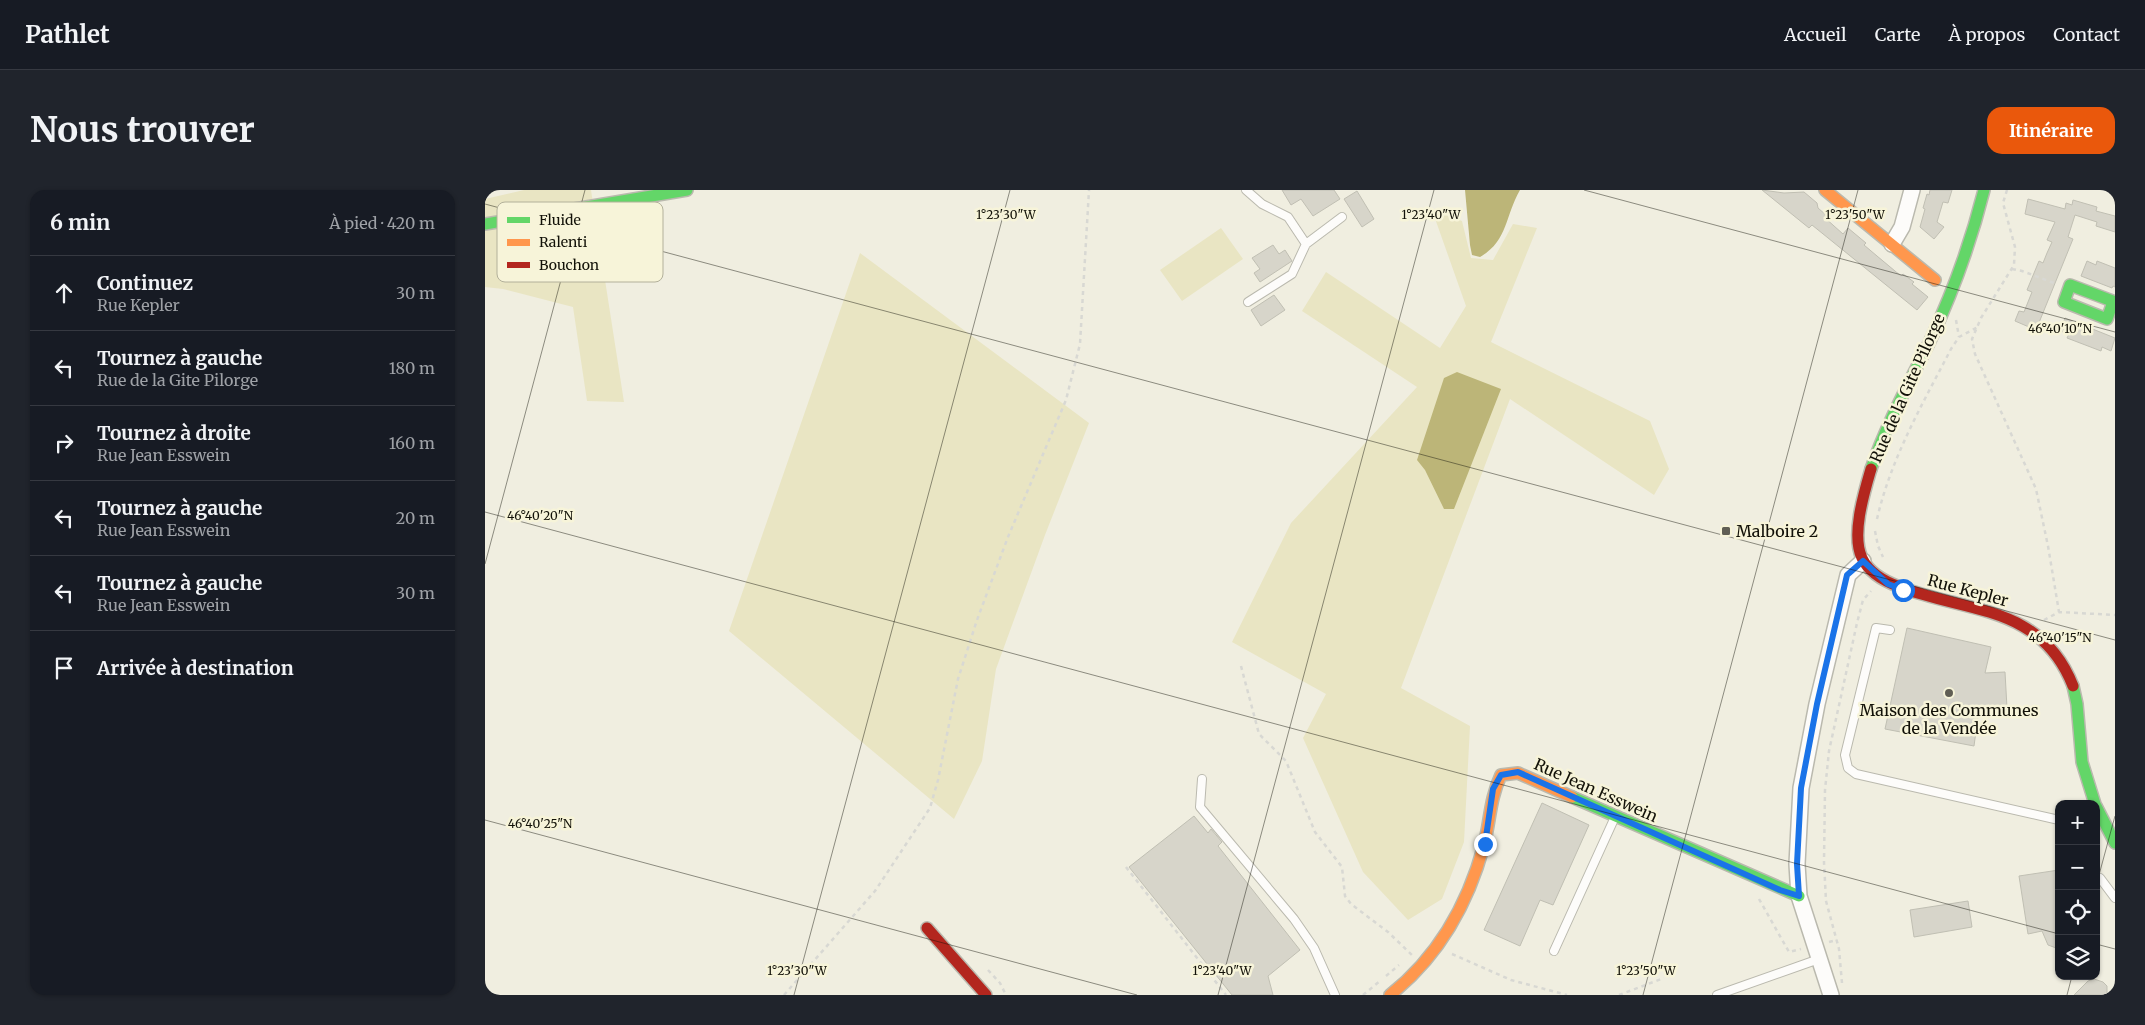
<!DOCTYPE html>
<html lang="fr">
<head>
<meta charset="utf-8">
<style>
	:root { --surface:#171b24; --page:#20242c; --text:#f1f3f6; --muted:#9ea1a6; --line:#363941; --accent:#ea580c }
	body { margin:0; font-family:Merriweather,serif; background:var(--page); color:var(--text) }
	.controls { position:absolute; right:15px; bottom:15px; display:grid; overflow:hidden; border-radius:10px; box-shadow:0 1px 4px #0004 }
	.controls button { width:45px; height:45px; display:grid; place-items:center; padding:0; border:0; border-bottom:1px solid var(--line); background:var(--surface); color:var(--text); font:25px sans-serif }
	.stop { position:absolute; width:15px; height:15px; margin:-11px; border:4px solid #1a73e8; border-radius:50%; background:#fff }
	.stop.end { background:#1a73e8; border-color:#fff; box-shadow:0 1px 5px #0008 }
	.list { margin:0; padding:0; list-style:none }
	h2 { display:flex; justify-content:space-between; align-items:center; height:65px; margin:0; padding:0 20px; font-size:21px }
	h2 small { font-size:16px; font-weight:400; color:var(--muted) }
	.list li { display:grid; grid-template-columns:32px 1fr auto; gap:15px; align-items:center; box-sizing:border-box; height:75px; padding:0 20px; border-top:1px solid var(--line) }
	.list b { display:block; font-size:19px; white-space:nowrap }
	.list p { margin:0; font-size:16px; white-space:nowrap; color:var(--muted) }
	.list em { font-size:16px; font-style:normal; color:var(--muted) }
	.icon { flex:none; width:28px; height:28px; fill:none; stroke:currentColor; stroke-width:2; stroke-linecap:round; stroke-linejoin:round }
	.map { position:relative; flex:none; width:1630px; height:805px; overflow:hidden; border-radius:15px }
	header { display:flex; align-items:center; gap:30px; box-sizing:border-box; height:70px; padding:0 25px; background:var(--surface); border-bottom:1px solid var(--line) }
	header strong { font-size:24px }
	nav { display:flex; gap:28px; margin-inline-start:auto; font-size:18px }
	.intro { display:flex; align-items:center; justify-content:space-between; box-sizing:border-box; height:120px; padding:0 30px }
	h1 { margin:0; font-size:35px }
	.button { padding:12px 22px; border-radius:15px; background:var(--accent); color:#fff; font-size:18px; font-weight:700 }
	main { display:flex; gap:30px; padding:0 30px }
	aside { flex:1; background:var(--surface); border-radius:15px; box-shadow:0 1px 4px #0004 }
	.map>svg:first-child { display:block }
	.green { fill:#e9e5c3 }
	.water { fill:#bcb578 }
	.building { fill:#d7d5ca; stroke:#c0bfb3 }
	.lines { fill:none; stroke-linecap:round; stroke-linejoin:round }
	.lane-casing { stroke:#bab9ae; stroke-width:10 }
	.street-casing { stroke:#bab9ae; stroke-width:18 }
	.fast-casing { stroke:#bab9ae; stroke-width:14 }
	.slow-casing { stroke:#bab9ae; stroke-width:14 }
	.jam-casing { stroke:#bab9ae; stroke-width:14 }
	.path { stroke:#d8d8d3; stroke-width:2.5; stroke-dasharray:4 4; stroke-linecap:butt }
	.lane { stroke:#fdfcfa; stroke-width:8 }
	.street { stroke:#fdfcfa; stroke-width:15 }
	.fast { stroke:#63d668; stroke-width:11 }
	.slow { stroke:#ff974d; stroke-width:11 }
	.jam { stroke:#b3261e; stroke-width:11 }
	.route { stroke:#1a73e8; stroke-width:6 }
	.ticks { fill:none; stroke:#121108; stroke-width:1; stroke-opacity:0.45 }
	.poi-dot { fill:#605e54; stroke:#f7f4d9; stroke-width:2 }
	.labels { text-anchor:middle; stroke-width:5; stroke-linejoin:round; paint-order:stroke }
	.street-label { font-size:16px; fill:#121108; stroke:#f7f4d9 }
	.poi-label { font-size:16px; fill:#121108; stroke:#f7f4d9; text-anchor:start }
	.key { fill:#f7f4d9; stroke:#b2b09a; stroke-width:1 }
	.key-label { font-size:14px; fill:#121108 }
	.ticks-label { font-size:12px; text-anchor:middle; fill:#121108; stroke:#f7f4d9; stroke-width:5; stroke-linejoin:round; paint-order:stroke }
</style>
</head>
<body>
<header>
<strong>Pathlet</strong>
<nav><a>Accueil</a><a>Carte</a><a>À propos</a><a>Contact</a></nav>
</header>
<div class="intro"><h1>Nous trouver</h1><a class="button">Itinéraire</a></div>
<main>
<aside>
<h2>6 min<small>À pied · 420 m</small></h2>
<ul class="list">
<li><svg class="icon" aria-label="ahead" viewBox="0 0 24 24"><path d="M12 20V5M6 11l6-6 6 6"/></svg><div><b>Continuez</b><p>Rue Kepler</p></div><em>30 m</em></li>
<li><svg class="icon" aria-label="left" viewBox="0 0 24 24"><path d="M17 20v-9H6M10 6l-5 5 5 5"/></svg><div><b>Tournez à gauche</b><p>Rue de la Gite Pilorge</p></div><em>180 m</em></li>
<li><svg class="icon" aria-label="right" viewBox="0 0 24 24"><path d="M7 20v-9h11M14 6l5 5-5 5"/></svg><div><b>Tournez à droite</b><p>Rue Jean Esswein</p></div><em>160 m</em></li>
<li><svg class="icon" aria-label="left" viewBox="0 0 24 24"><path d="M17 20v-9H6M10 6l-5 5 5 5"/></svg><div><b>Tournez à gauche</b><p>Rue Jean Esswein</p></div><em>20 m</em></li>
<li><svg class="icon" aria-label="left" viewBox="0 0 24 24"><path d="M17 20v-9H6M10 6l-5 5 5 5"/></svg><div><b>Tournez à gauche</b><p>Rue Jean Esswein</p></div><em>30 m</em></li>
<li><svg class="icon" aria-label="arrive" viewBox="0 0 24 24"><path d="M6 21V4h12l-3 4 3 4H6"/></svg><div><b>Arrivée à destination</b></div></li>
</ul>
</aside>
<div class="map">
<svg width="1630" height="805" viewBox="0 0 1630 805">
	<rect width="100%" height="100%" fill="#f0eee0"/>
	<path class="green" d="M 39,0 L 106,0 L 139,212 L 102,211 L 88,117 L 18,99 L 0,97 L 0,9 Z
		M 947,20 L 977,31 L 986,68 L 1008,70 L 1028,34 L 1052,38 L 1006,152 L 1165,231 L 1184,279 L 1169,305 L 1025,209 L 916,498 L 985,536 L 979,652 L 957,709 L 923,730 L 878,682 L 818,548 L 841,504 L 747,452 L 806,333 L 932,197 L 817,121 L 841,82 L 955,158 L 981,116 Z
		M 736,38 L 758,69 L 697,111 L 675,80 Z
		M 375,63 L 604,233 L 560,345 L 511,479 L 497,571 L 469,629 L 244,441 Z"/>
	<path class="water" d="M 980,0 L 1035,0 C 1020,26 1023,51 995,67 L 987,65 L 985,55 Z
		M 972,182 L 1016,199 L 969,319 L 959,319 L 940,280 L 932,270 L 959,188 Z"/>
	<path class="building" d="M 797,0 L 849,0 L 855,9 L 828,26 L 816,9 L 806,15 Z
		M 1277,0 L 1299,3 L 1319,2 L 1332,13 L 1333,18 L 1341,25 L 1339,27 L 1358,44 L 1363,38 L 1381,53 L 1379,55 L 1392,66 L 1416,86 L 1418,84 L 1429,92 L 1427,94 L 1443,107 L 1432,120 L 1327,35 L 1324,38 Z
		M 1445,0 L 1467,0 L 1463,13 L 1458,12 L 1452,32 L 1459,37 L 1449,49 L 1435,37 L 1440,19 L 1438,18 L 1442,4 L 1444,5 Z
		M 872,1 L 889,29 L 877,37 L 859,9 Z
		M 1543,9 L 1580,19 L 1581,13 L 1587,15 L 1588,10 L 1612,17 L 1611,21 L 1630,26 L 1630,42 L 1611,36 L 1612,32 L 1590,25 L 1583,47 L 1588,49 L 1551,140 L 1530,131 L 1534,121 L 1539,122 L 1547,102 L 1542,100 L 1554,71 L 1558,73 L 1562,63 L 1567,52 L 1562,50 L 1570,32 L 1540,24 Z
		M 788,55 L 794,64 L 800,60 L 807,71 L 775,92 L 769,83 L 775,79 L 767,68 Z
		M 1602,71 L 1611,75 L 1612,71 L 1630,78 L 1630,97 L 1628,96 L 1627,98 L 1596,86 Z
		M 789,105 L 800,120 L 776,136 L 766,120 Z
		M 1580,128 L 1630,148 L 1626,161 L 1617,157 L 1616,161 L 1582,148 L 1584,144 L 1575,141 Z
		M 1422,438 L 1506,457 L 1500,483 L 1520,482 L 1522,518 L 1494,519 L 1489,556 L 1400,539 Z
		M 1057,613 L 1104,635 L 1068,715 L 1055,710 L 1035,756 L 999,740 Z
		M 709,626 L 723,643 L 726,639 L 737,652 L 733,656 L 815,760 L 783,786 L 788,805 L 747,805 L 644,677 Z
		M 1574,680 L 1574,759 L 1563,755 L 1557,741 L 1543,744 L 1534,686 Z
		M 1483,711 L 1487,737 L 1429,747 L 1425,720 Z
		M 1609,789 L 1618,792 L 1622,796 L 1622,805 L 1589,805 L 1603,791 Z"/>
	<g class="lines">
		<g class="lane-casing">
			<path id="lane" d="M 761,0 L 777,14 L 803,27 L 821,54
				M 763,112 L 807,84 L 821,54 L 857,27
				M 1405,440 L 1391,438 L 1360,565 L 1363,578 L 1371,584 L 1574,630
				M 717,589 L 715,617 L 809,729 L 829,758 L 850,805
				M 1615,688 L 1630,708
				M 1069,761 L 1130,627
				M 1232,805 L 1334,769"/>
		</g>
		<g class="street-casing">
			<path id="street" d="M 1407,54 L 1417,37 L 1427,0
				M 1346,805 L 1314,706 L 1312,674 L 1316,598 L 1332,514 L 1363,385 L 1378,371"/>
		</g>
		<g class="fast-casing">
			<path id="fast" d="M 0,34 L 202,0
				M 1628,112 L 1622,129 L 1579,112 L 1585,95 L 1630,112
				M 1386,279 C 1401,235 1424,193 1445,151 C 1468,102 1486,52 1499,0
				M 1588,496 L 1592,514 L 1597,572 L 1610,614
				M 1087,607 L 1314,706
				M 1611,616 L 1630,653"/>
		</g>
		<g class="slow-casing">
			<path id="slow" d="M 1340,0 L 1450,90
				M 905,805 C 953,767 983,714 999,655 C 1005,632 1005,608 1016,585 L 1033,583 L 1087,607"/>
		</g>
		<g class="jam-casing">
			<path id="jam" d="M 1386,279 C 1379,303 1366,345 1377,368 C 1384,383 1401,392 1415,397 C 1484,423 1556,415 1588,496
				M 442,738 L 501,805"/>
		</g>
		<path class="path" d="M 1522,0 L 1518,13 L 1530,57 L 1529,75 L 1496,128 L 1487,149 L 1490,164 L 1551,299 L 1563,356 L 1574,422
			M 1527,79 L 1537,81 L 1569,93
			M 1471,130 L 1474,147
			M 1392,329 C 1406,268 1438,213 1466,159 L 1474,147 L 1493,137
			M 1390,341 L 1393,356 L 1398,367
			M 1559,430 L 1574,422 L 1630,425
			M 756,476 L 774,544 L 801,571 L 830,642 L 857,677 L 860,706 L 866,714 L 903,742 L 927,765
			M 641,677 L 741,805
			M 1274,709 L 1304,762 L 1316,759
			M 1344,752 L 1352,750
			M 967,764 L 1026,790 L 1082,805
			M 503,780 L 515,793 L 521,805
			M 901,786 L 914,775
			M 1357,793 L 1354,759 L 1341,711 L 1339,672 L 1340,600 L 1344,561 L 1372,433 L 1378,410 L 1386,401
			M 299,805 L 390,701 L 445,618 L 453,590 L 473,489 L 492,430 L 523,347 L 581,210 L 595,154 L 604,0
			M 878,805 L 895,791
			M 1134,805 L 1179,788"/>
		<use href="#lane" class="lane"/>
		<use href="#street" class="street"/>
		<use href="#fast" class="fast"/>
		<use href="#slow" class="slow"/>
		<use href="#jam" class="jam"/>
	</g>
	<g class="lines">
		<path class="route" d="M 1000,654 L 1008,599 L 1016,585 L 1033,582 L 1295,700 L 1314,706 L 1312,674 L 1316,598 L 1332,514 L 1362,385 L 1378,371 L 1403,394 L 1418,400"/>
	</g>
	<path class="ticks" d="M 1099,0 L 1630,142M 0,14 L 1630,450M 0,322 L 1574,744M 0,374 L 100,0M 0,630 L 652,805M 1611,696 L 1630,626M 1611,754 L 1630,759M 309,805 L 525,0M 733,805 L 949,0M 1158,805 L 1373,0M 1582,805 L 1587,786"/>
	<g class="poi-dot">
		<rect x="1236" y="336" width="10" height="10" rx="2.5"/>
		<circle cx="1464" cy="503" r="5"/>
	</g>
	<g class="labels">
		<g class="street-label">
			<text transform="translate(1422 198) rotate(-66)" y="6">Rue de la Gite Pilorge</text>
			<text transform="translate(1483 400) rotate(15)" y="6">Rue Kepler</text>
			<text transform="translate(1111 600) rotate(24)" y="6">Rue Jean Esswein</text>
		</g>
		<g class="poi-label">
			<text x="1251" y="347">Malboire 2</text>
			<text x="1464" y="526" text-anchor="middle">Maison des Communes<tspan x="1464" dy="18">de la Vendée</tspan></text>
		</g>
	</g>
	<rect x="12" y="12" width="166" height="80" rx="8" class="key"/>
	<rect x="22" y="27" width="23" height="6" fill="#63d668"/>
	<rect x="22" y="49" width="23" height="7" fill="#ff974d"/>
	<rect x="22" y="72" width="23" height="6" fill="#b3261e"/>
	<g class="key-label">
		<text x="54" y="35">Fluide</text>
		<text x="54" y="57">Ralenti</text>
		<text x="54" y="80">Bouchon</text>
	</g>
	<g class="ticks-label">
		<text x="521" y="29">1°23'30"W</text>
		<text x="946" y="29">1°23'40"W</text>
		<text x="1370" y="29">1°23'50"W</text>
		<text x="1575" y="143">46°40'10"N</text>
		<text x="55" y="330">46°40'20"N</text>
		<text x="1575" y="452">46°40'15"N</text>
		<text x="55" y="638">46°40'25"N</text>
		<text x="312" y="785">1°23'30"W</text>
		<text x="737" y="785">1°23'40"W</text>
		<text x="1161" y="785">1°23'50"W</text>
	</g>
</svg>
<div class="controls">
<button>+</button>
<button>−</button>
<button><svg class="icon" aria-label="locate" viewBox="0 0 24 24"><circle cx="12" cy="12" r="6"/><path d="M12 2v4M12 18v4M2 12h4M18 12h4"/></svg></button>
<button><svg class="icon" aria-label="layers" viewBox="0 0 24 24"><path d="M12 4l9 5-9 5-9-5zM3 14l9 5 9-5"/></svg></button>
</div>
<div class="stop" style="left:1418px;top:400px"></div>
<div class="stop end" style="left:1000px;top:654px"></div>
</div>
</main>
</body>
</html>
